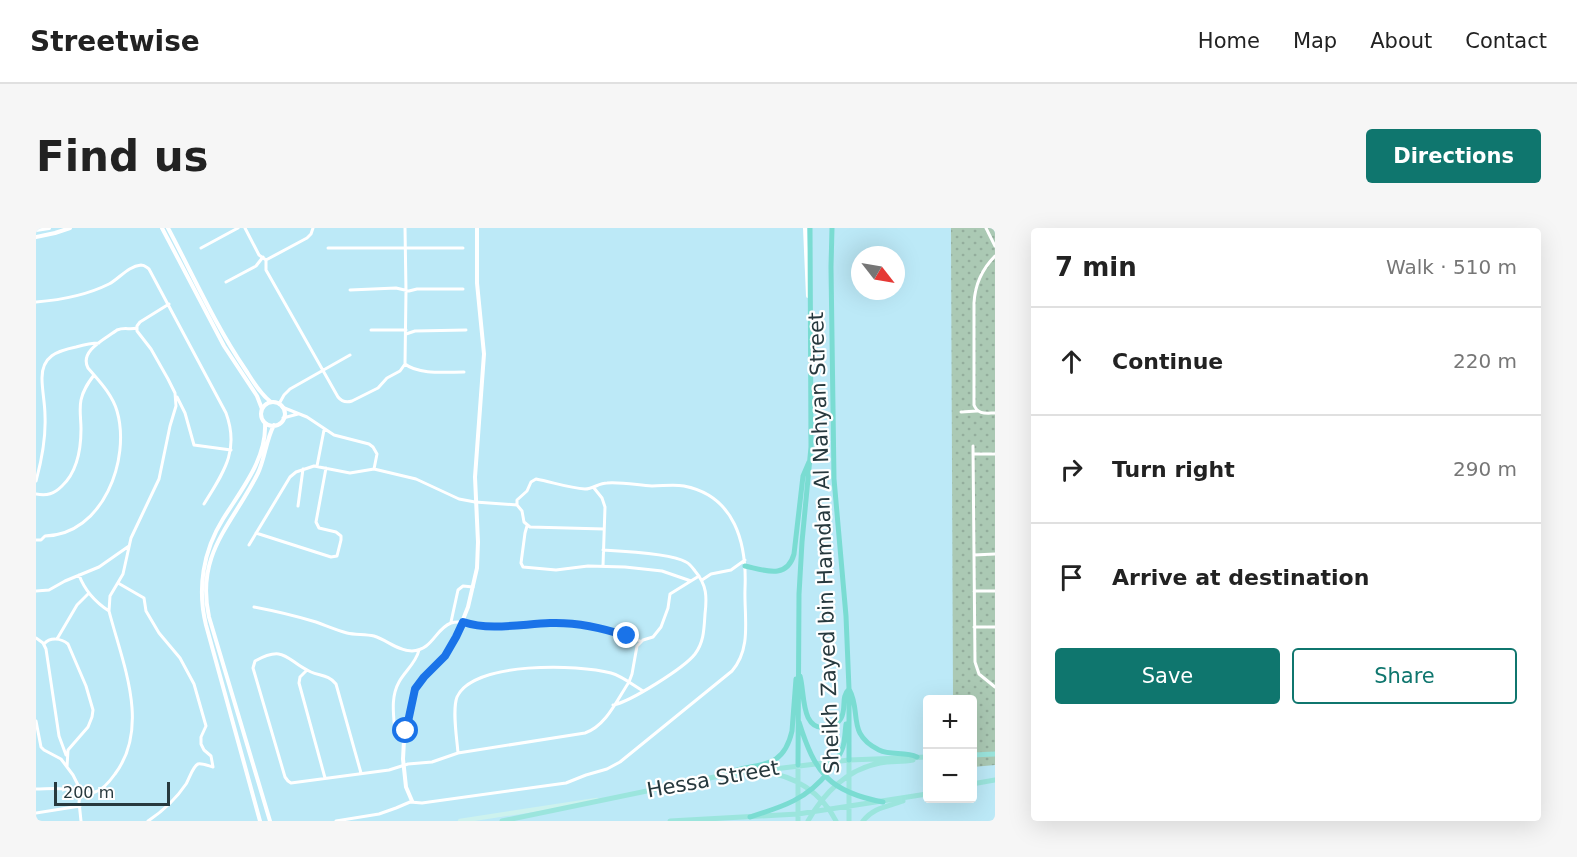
<!DOCTYPE html>
<html lang="en">
<head>
<meta charset="utf-8">
<style>
	:root { --surface:#fff; --page:#f6f6f6; --text:#222; --muted:#767676; --line:#e0e0e0; --accent:#0f766e }
	body { margin:0; font-family:"DejaVu Sans",sans-serif; background:var(--page); color:var(--text) }
	.controls { position:absolute; right:18px; bottom:18px; display:grid; overflow:hidden; border-radius:6px; box-shadow:0 6px 24px #0002 }
	.controls button { width:54px; height:54px; display:grid; place-items:center; padding:0; border:0; border-bottom:2px solid var(--line); background:var(--surface); color:var(--text); font:30px sans-serif }
	.compass { position:absolute; left:815px; top:18px; width:54px; height:54px; border-radius:50%; background:var(--surface); box-shadow:0 6px 24px #0002; rotate:121deg }
	.scale { position:absolute; left:18px; bottom:15px; width:116px; box-sizing:border-box; padding-left:6px; border:3px solid #27393e; border-top:0; font-size:16px; line-height:21px; white-space:nowrap; color:#27393e; -webkit-text-stroke:4px #fff; paint-order:stroke }
	.stop { position:absolute; width:18px; height:18px; margin:-14px; border:4px solid #1a73e8; border-radius:50%; background:#fff }
	.stop.end { background:#1a73e8; border-color:#fff; box-shadow:0 2px 6px #0008 }
	.list { margin:0; padding:0; list-style:none }
	h2 { display:flex; justify-content:space-between; align-items:center; height:78px; margin:0; padding:0 24px; font-size:26px }
	h2 small { font-size:20px; font-weight:400; color:var(--muted) }
	.list li { display:grid; grid-template-columns:39px 1fr auto; gap:18px; align-items:center; box-sizing:border-box; height:108px; padding:0 24px; border-top:2px solid var(--line) }
	.list b { display:block; font-size:22px; white-space:nowrap }
	.list em { font-size:20px; font-style:normal; color:var(--muted) }
	.actions { display:flex; gap:12px; padding:18px 24px }
	.actions a { flex:1; padding:14px 0; border:2px solid var(--accent); border-radius:6px; text-align:center; font-size:21px; color:var(--accent) }
	.actions .main { background:var(--accent); color:#fff }
	.icon { flex:none; width:33px; height:33px; fill:none; stroke:currentColor; stroke-width:2; stroke-linecap:round; stroke-linejoin:round }
	.map { position:relative; flex:none; width:959px; height:593px; overflow:hidden; border-radius:6px }
	header { display:flex; align-items:center; gap:36px; box-sizing:border-box; height:84px; padding:0 30px; background:var(--surface); border-bottom:2px solid var(--line) }
	header strong { font-size:28px }
	nav { display:flex; gap:33px; margin-inline-start:auto; font-size:21px }
	.intro { display:flex; align-items:center; justify-content:space-between; box-sizing:border-box; height:144px; padding:0 36px }
	h1 { margin:0; font-size:42px }
	.button { padding:15px 27px; border-radius:6px; background:var(--accent); color:#fff; font-size:21px; font-weight:700 }
	main { display:flex; gap:36px; padding:0 36px }
	aside { flex:1; background:var(--surface); border-radius:6px; box-shadow:0 6px 24px #0002 }
	.map>svg:first-child { display:block }
	.green { fill:url(#green-dots) }
	.lines { fill:none; stroke-linecap:round; stroke-linejoin:round }
	.minor { stroke:#fff; stroke-width:3 }
	.tertiary { stroke:#fff; stroke-width:4 }
	.secondary { stroke:#cdf2ee; stroke-width:4.5 }
	.primary { stroke:#9be5dd; stroke-width:5 }
	.trunk { stroke:#7adcd2; stroke-width:5 }
	.route { stroke:#1a73e8; stroke-width:8 }
	.labels { text-anchor:middle; stroke-width:4.5; stroke-linejoin:round; paint-order:stroke }
	.street-label { font-size:21px; fill:#27393e; stroke:#fff }
</style>
</head>
<body>
<header>
<strong>Streetwise</strong>
<nav><a>Home</a><a>Map</a><a>About</a><a>Contact</a></nav>
</header>
<div class="intro"><h1>Find us</h1><a class="button">Directions</a></div>
<main>
<div class="map">
<svg width="959" height="593" viewBox="0 0 959 593">
	<defs>
		<pattern id="green-dots" width="8" height="8" patternUnits="userSpaceOnUse" patternTransform="scale(1.5)"><rect width="8" height="8" fill="#abc9b4"/><path d="M2 2h.1M6 6h.1" fill="none" stroke="#93ad9c" stroke-width="1.8" stroke-linecap="round"/></pattern>
	</defs>
	<rect width="100%" height="100%" fill="#bce9f7"/>
	<path class="green" d="M 915,0 L 959,0 L 959,537 L 937,539 L 936,472 L 917,471 Z"/>
	<g class="lines">
		<path class="minor" d="M 209,0 L 223,27 L 230,32 L 230,42 L 302,169 C 306,174 310,175 316,173 L 342,160 L 351,150 L 364,143 L 369,136 L 370,63 L 369,0
			M 950,0 L 959,18
			M 165,20 L 202,0
			M 292,20 L 427,20
			M 959,28 C 946,41 939,56 938,75 L 938,177 C 942,187 950,185 959,185
			M 230,32 L 271,10 L 275,6 L 277,0
			M 190,54 L 220,38 L 227,29
			M 314,62 L 360,60 L 373,63 L 381,61 L 427,61
			M 0,74 C 25,72 51,67 73,56 C 83,51 92,38 105,37 C 109,37 110,39 113,41 L 190,185 C 204,223 187,245 168,276
			M 335,102 L 370,102
			M 370,106 L 379,103 L 430,102
			M 369,136 C 383,147 410,144 428,144
			M 141,169 L 149,185 L 158,217 L 195,222
			M 243,176 L 248,167 L 254,161 L 314,127
			M 246,179 L 271,189 L 298,207 L 333,216 L 337,219 L 341,226 L 338,241
			M 925,184 L 941,183
			M 247,190 L 262,186
			M 937,218 L 939,434 L 943,446 L 959,459
			M 937,226 L 959,226
			M 281,238 L 288,202
			M 0,253 C 6,231 10,210 9,188 C 9,175 6,163 6,150 C 6,128 21,123 40,119 C 47,117 55,115 63,115
			M 558,260 L 566,270 L 569,279 L 567,338
			M 0,266 C 11,268 18,266 26,258 C 41,244 45,221 45,201 C 45,191 43,181 45,172 C 47,162 52,155 58,147
			M 262,278 L 267,241
			M 491,298 L 489,305 L 485,335 L 487,339 L 520,342 L 552,338 L 589,339 L 626,343 L 655,353
			M 220,305 L 295,329 L 301,328 L 305,312 L 305,308 L 300,304 L 283,300 L 280,294 L 290,240
			M 0,312 L 5,312 L 9,308 C 67,307 95,231 81,183 C 76,166 63,153 52,140 C 43,123 69,111 81,102 C 88,99 94,102 101,100
			M 213,317 L 254,249 L 260,244 L 278,238 L 314,245 L 338,241 L 380,251 L 423,271 L 439,274 L 481,277
			M 567,322 C 586,323 635,325 650,334 C 654,336 656,339 659,343 C 671,357 671,369 669,386 C 668,401 668,414 659,426 C 648,440 594,474 577,477
			M 938,327 L 959,326
			M 43,347 C 49,363 59,374 73,383
			M 666,352 L 675,346 L 695,342 L 709,332
			M 82,355 L 108,370 L 110,383 L 123,405 L 144,430 L 158,456 L 170,498 L 165,509 L 165,516 L 168,522 L 175,528 L 177,539 C 173,538 166,535 162,536 C 157,538 153,551 150,556 C 140,571 127,583 112,593
			M 0,363 L 13,362 L 29,353 L 63,339 L 93,318
			M 938,363 L 959,363
			M 218,379 C 239,383 260,388 280,394 C 291,398 300,402 311,405 C 319,407 329,406 338,408 C 351,412 362,423 376,423 C 397,422 399,401 415,395 C 426,391 440,398 451,398 C 507,397 550,389 604,413
			M 415,394 L 422,362 L 427,358 L 437,359
			M 938,399 L 959,399
			M 0,410 L 7,415 L 10,421 L 23,508 L 30,527
			M 21,411 L 41,377 L 53,365
			M 8,416 C 14,409 25,410 32,416 L 50,458 L 57,482 L 56,489 L 52,499 L 32,522 L 31,539
			M 271,442 L 264,449 L 263,455 L 289,550
			M 0,493 L 5,519 L 8,522 L 25,531 L 37,547 L 45,563 L 43,574 L 45,593
			M 359,506 C 358,488 354,470 363,454 C 369,443 380,435 383,422
			M 422,525 C 421,511 416,482 421,469 C 437,433 543,436 575,445 C 586,448 597,457 607,463
			M 325,545 L 300,456 C 293,447 284,448 275,444 C 250,433 250,416 219,433 L 217,440 L 249,549 L 252,553 L 255,555 L 353,542 L 372,536 L 396,534 L 422,525 L 549,505 C 570,498 581,472 593,454 L 596,446 L 601,418 L 607,412 L 617,409 L 625,399 L 632,380 L 634,366 L 663,348
			M 0,561 C 9,561 19,560 28,561 C 38,561 48,568 59,564 C 67,562 74,553 79,546 C 115,498 86,434 73,383 L 74,368 L 87,346 L 95,310 L 123,251 L 134,198 L 140,178 L 139,165 L 132,151 L 115,121 L 101,103 L 101,98 L 104,94 L 133,76
			M 0,585 L 44,578
			M 300,593 L 343,586 L 360,580 L 374,574 L 386,575 L 530,555 L 550,547 L 571,541 L 584,534 L 696,443 C 716,420 708,389 709,361 C 711,315 699,268 648,258 C 637,256 627,258 616,258 C 601,257 586,254 571,255 C 563,255 557,261 549,261 C 533,260 516,254 500,251 L 495,254 L 491,263 L 481,272 L 481,277 L 486,283 L 488,294 L 494,299 L 568,301"/>
		<path class="tertiary" d="M 126,0 L 188,118 L 221,168 L 226,181
			M 132,0 C 157,47 179,97 209,141 C 217,153 224,166 235,174
			M 769,0 L 772,68
			M 0,2 L 13,0
			M 0,9 L 19,5 L 34,0
			M225 186a12 12 0 1 1 24 0a12 12 0 1 1-24 0Z
			M 376,573 L 370,559 L 367,531 L 368,512 L 378,466 L 384,453 L 409,428 L 420,409 L 432,379 L 441,340 L 442,314 L 439,249 L 448,126 L 441,55 L 441,0
			M 224,593 L 170,397 C 161,361 167,323 187,291 C 205,262 231,231 229,195
			M 234,593 L 173,389 C 159,325 197,296 222,245 C 229,230 230,212 238,197"/>
		<path class="secondary" d="M 424,593 L 561,572"/>
		<path class="primary" d="M 936,527 L 959,526
			M 762,537 L 762,593
			M 727,544 C 758,547 786,565 800,593
			M 936,556 L 959,552
			M 466,593 L 688,547 L 813,532 L 891,529
			M 634,593 L 762,586 L 891,566
			M 772,593 C 787,566 811,541 844,535 C 855,533 866,534 877,532
			M 813,593 L 813,532
			M 827,593 C 838,579 851,579 867,573"/>
		<path class="trunk" d="M 796,0 L 795,39 L 798,251 L 810,388 L 813,461 L 813,532
			M 709,338 C 728,342 751,352 758,326 L 767,248 L 773,234
			M 764,448 C 769,464 764,505 792,499 C 798,498 804,494 806,488 C 810,478 805,469 813,461 C 826,484 810,506 843,522 C 855,528 869,523 881,529
			M 763,494 C 779,545 793,564 847,574
			M 762,537 L 763,366 L 766,314 L 775,219 L 774,0
			M 688,547 C 717,532 746,547 756,503 L 760,451
			M 714,589 C 746,579 772,571 793,543 C 798,536 804,528 807,519 C 809,511 809,503 810,496"/>
	</g>
	<g class="lines">
		<path class="route" d="M 370,503 L 379,461 L 388,449 L 409,428 L 420,409 L 427,394 C 454,403 486,396 514,395 C 540,394 567,400 591,408"/>
	</g>
	<g class="labels">
		<g class="street-label">
			<text transform="translate(788 315) rotate(-92)" y="7">Sheikh Zayed bin Hamdan Al Nahyan Street</text>
			<text transform="translate(677 551) rotate(-10)" y="7">Hessa Street</text>
		</g>
	</g>
</svg>
<div class="controls">
<button>+</button>
<button>−</button>
</div>
<svg class="compass" viewBox="-18 -18 36 36"><path d="M0-13l5 13h-10z" fill="#e53935"/><path d="M0 13l5-13h-10z" fill="#767676"/></svg>
<div class="scale">200 m</div>
<div class="stop" style="left:370px;top:503px"></div>
<div class="stop end" style="left:591px;top:408px"></div>
</div>
<aside>
<h2>7 min<small>Walk · 510 m</small></h2>
<ul class="list">
<li><svg class="icon" aria-label="ahead" viewBox="0 0 24 24"><path d="M12 20V5M6 11l6-6 6 6"/></svg><div><b>Continue</b></div><em>220 m</em></li>
<li><svg class="icon" aria-label="right" viewBox="0 0 24 24"><path d="M7 20v-9h11M14 6l5 5-5 5"/></svg><div><b>Turn right</b></div><em>290 m</em></li>
<li><svg class="icon" aria-label="arrive" viewBox="0 0 24 24"><path d="M6 21V4h12l-3 4 3 4H6"/></svg><div><b>Arrive at destination</b></div></li>
</ul>
<div class="actions"><a class="main">Save</a><a>Share</a></div>
</aside>
</main>
</body>
</html>
